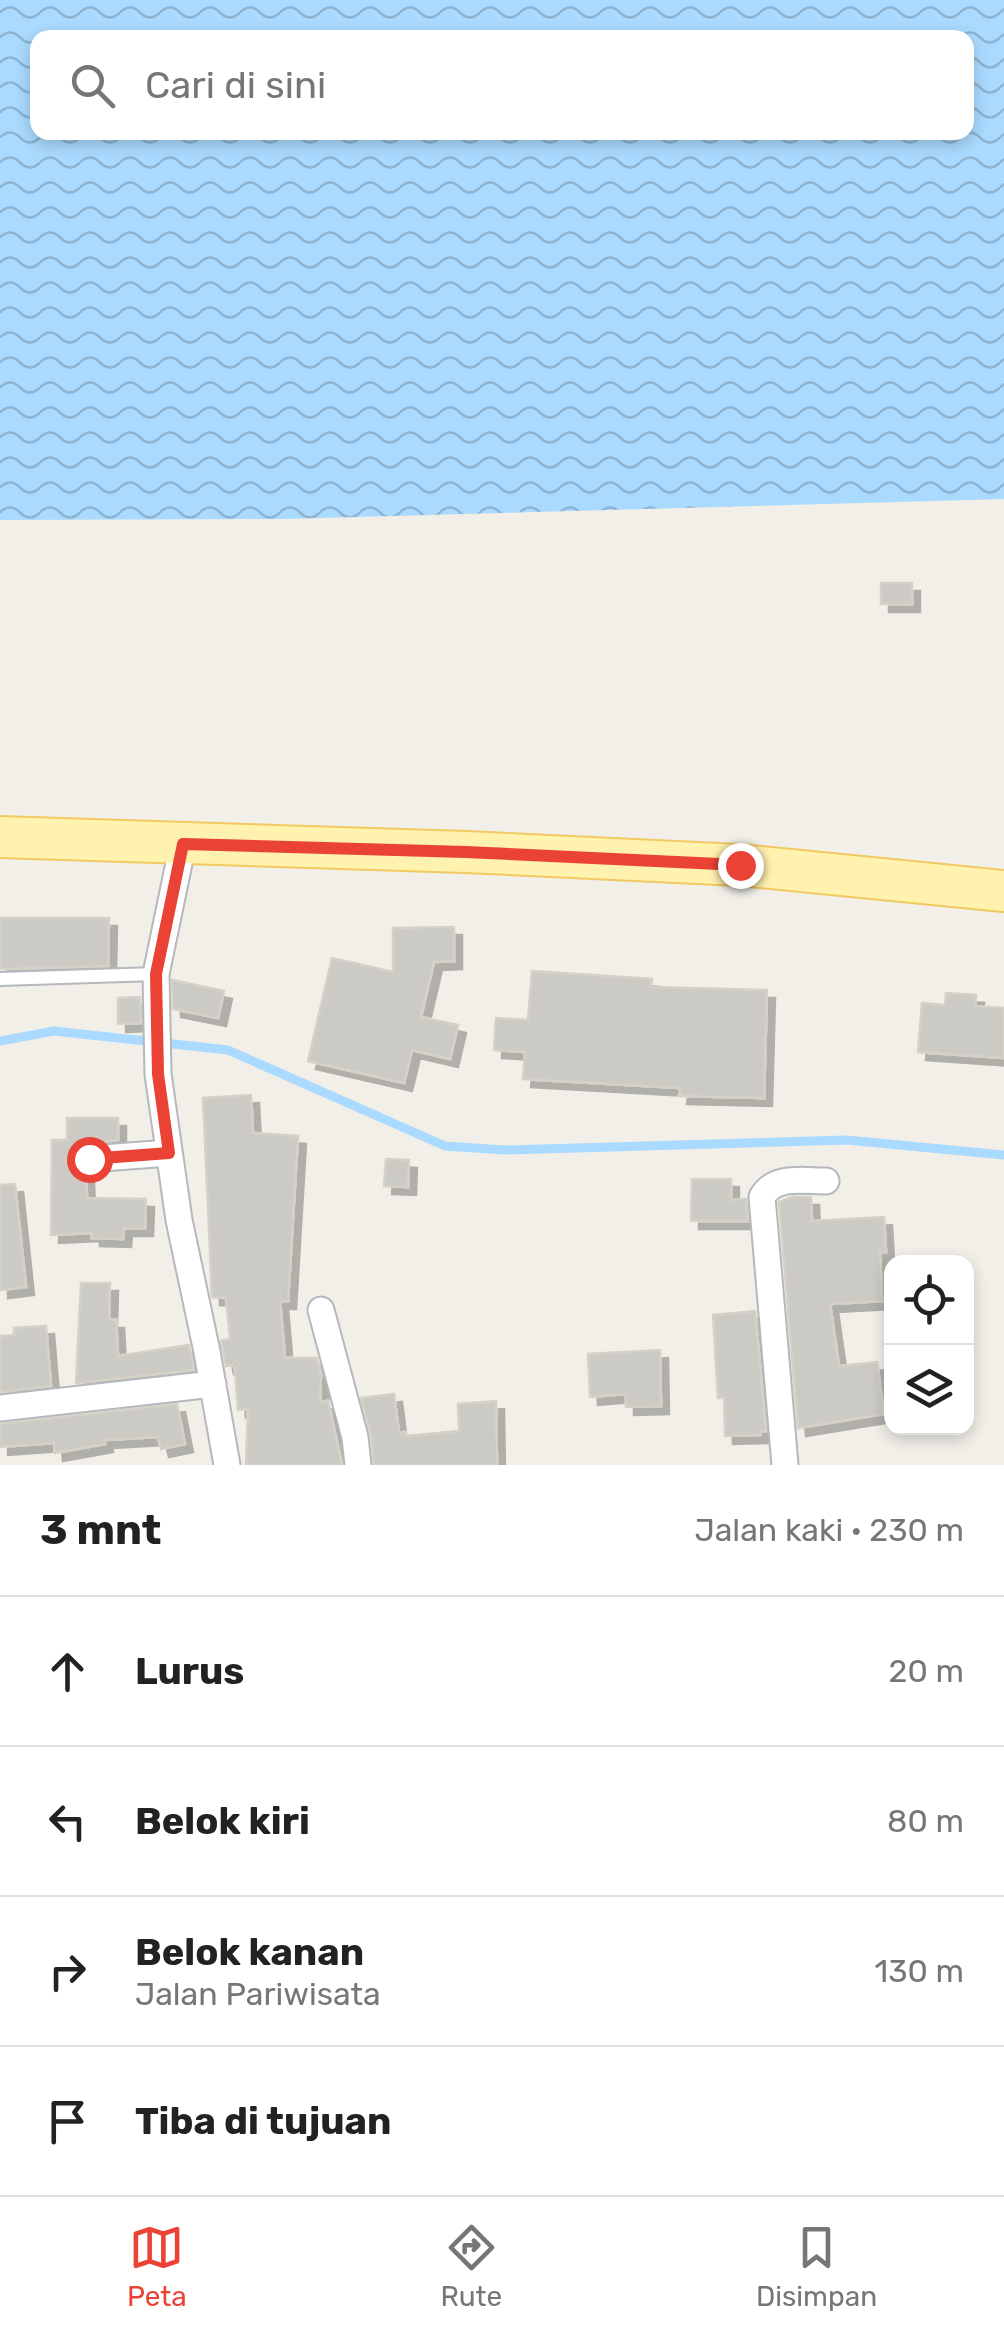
<!DOCTYPE html>
<html lang="id">
<head>
<meta charset="utf-8">
<style>
	:root { --surface:#fff; --page:#f6f6f6; --text:#222; --muted:#767676; --line:#e0e0e0; --accent:#ea4335 }
	body { margin:0; font-family:Rubik,sans-serif; background:var(--page); color:var(--text) }
	.controls { position:absolute; right:30px; bottom:30px; display:grid; overflow:hidden; border-radius:20px; box-shadow:0 5px 15px #0003 }
	.controls button { width:90px; height:90px; display:grid; place-items:center; padding:0; border:0; border-bottom:2px solid var(--line); background:var(--surface); color:var(--text); font:50px sans-serif }
	.stop { position:absolute; width:30px; height:30px; margin:-22px; border:8px solid #ea4335; border-radius:50%; background:#fff }
	.stop.end { background:#ea4335; border-color:#fff; box-shadow:0 2px 10px #0008 }
	.list { margin:0; padding:0; list-style:none }
	h2 { display:flex; justify-content:space-between; align-items:center; height:130px; margin:0; padding:0 40px; font-size:42px }
	h2 small { font-size:32px; font-weight:400; color:var(--muted) }
	.list li { display:grid; grid-template-columns:65px 1fr auto; gap:30px; align-items:center; box-sizing:border-box; height:150px; padding:0 40px; border-top:2px solid var(--line) }
	.list b { display:block; font-size:38px; white-space:nowrap }
	.list p { margin:0; font-size:32px; white-space:nowrap; color:var(--muted) }
	.list em { font-size:32px; font-style:normal; color:var(--muted) }
	.icon { flex:none; width:55px; height:55px; fill:none; stroke:currentColor; stroke-width:2; stroke-linecap:round; stroke-linejoin:round }
	.map { position:relative; flex:none; width:1004px; height:1465px; overflow:hidden }
	.search { position:absolute; background:var(--surface); box-shadow:0 5px 15px #0003; left:30px; right:30px; top:30px; height:110px; display:flex; align-items:center; gap:25px; box-sizing:border-box; padding:0 35px; border-radius:20px; color:var(--muted); font-size:38px }
	.sheet { height:730px; background:var(--surface) }
	nav { display:flex; justify-content:space-around; align-items:center; box-sizing:border-box; height:140px; border-top:2px solid var(--line); background:var(--surface); font-size:28px; color:var(--muted) }
	nav a { display:grid; justify-items:center; gap:5px }
	nav .on { color:var(--accent) }
	.map>svg:first-child { display:block }
	.water { fill:url(#water-waves); fill-rule:evenodd }
	.lines { fill:none; stroke-linecap:round; stroke-linejoin:round }
	.stream { stroke:#aadaff; stroke-width:9 }
	.building { fill:#cccac5; stroke:#d6d1c6; stroke-width:2.5; filter:url(#shadow) }
	.lane-casing { stroke:#b5b8bc; stroke-width:16 }
	.street-casing { stroke:#b5b8bc; stroke-width:29 }
	.primary-casing { stroke:#f2c960; stroke-width:44 }
	.lane { stroke:#fff; stroke-width:12 }
	.street { stroke:#fff; stroke-width:25 }
	.primary { stroke:#fff2af; stroke-width:40 }
	.route { stroke:#ea4335; stroke-width:12 }
</style>
</head>
<body>
<div class="map">
<svg width="1004" height="1465" viewBox="0 0 1004 1465">
	<defs>
		<pattern id="water-waves" width="16" height="10" patternUnits="userSpaceOnUse" patternTransform="scale(2.5)"><rect width="16" height="10" fill="#aadaff"/><path d="M0 5q4-4 8 0t8 0" fill="none" stroke="#8eb4d2"/></pattern>
		<filter id="shadow"><feDropShadow dx="8" dy="8" stdDeviation="0" flood-color="#0004"/></filter>
	</defs>
	<rect width="100%" height="100%" fill="#f1efe8"/>
	<path class="water" d="M 0,0 L 1004,0 L 1004,499 L 284,519 L 0,520 ZM 38,38 L 966,38 L 966,132 L 38,132 Z"/>
	<g class="lines">
		<path class="stream" d="M 0,1041 L 54,1031 L 228,1050 L 445,1146 L 505,1150 L 847,1140 L 1004,1155"/>
	</g>
	<path class="building" d="M 881,583 L 912,583 L 912,604 L 881,604 Z
		M 0,918 L 109,918 L 108,966 L 0,969 Z
		M 454,927 L 454,961 L 434,962 L 421,1017 L 458,1025 L 450,1059 L 412,1050 L 404,1083 L 308,1061 L 332,958 L 393,972 L 393,928 Z
		M 532,971 L 652,979 L 651,987 L 767,990 L 764,1098 L 679,1096 L 680,1088 L 523,1079 L 525,1052 L 494,1050 L 496,1018 L 528,1020 Z
		M 172,980 L 224,991 L 218,1018 L 173,1009 Z
		M 946,993 L 976,995 L 975,1006 L 1004,1008 L 1004,1058 L 918,1052 L 922,1003 L 945,1005 Z
		M 140,997 L 141,1023 L 118,1024 L 118,998 Z
		M 251,1095 L 253,1133 L 298,1136 L 288,1301 L 280,1301 L 285,1358 L 317,1358 L 321,1374 L 320,1402 L 328,1401 L 342,1465 L 246,1465 L 248,1409 L 238,1410 L 235,1368 L 233,1365 L 226,1366 L 221,1341 L 230,1339 L 226,1298 L 212,1297 L 203,1098 Z
		M 67,1118 L 118,1118 L 118,1140 L 81,1145 L 74,1153 L 73,1161 L 76,1169 L 86,1174 L 87,1198 L 146,1199 L 145,1228 L 124,1228 L 123,1239 L 92,1238 L 92,1233 L 51,1235 L 52,1140 L 67,1140 Z
		M 386,1159 L 409,1160 L 408,1187 L 384,1186 Z
		M 692,1179 L 731,1179 L 731,1200 L 746,1199 L 748,1221 L 691,1221 Z
		M 15,1184 L 26,1287 L 0,1290 L 0,1185 Z
		M 811,1197 L 812,1221 L 884,1217 L 886,1252 L 880,1252 L 882,1301 L 830,1304 L 839,1366 L 877,1362 L 884,1414 L 798,1428 L 779,1202 L 792,1197 Z
		M 81,1283 L 110,1283 L 109,1320 L 116,1320 L 118,1356 L 189,1345 L 194,1370 L 76,1383 Z
		M 755,1311 L 766,1431 L 760,1431 L 760,1435 L 725,1436 L 724,1397 L 718,1398 L 713,1315 Z
		M 46,1326 L 51,1386 L 0,1392 L 0,1336 L 14,1335 L 14,1328 Z
		M 660,1350 L 661,1406 L 626,1407 L 626,1394 L 590,1397 L 588,1354 Z
		M 394,1394 L 399,1433 L 405,1432 L 406,1436 L 459,1431 L 458,1404 L 496,1401 L 497,1465 L 374,1465 L 371,1435 L 361,1398 Z
		M 177,1404 L 185,1444 L 161,1449 L 158,1437 L 104,1440 L 105,1444 L 55,1453 L 54,1443 L 0,1447 L 0,1424 Z"/>
	<g class="lines">
		<g class="lane-casing">
			<path id="lane" d="M 0,979 L 156,974"/>
		</g>
		<g class="street-casing">
			<path id="street" d="M 183,844 L 156,974 L 158,1074 L 179,1220 L 207,1352 L 227,1465
				M 89,1159 L 169,1153
				M 321,1310 L 355,1437 L 358,1465
				M 0,1408 L 213,1384
				M 785,1465 L 762,1197 C 774,1175 803,1181 826,1181"/>
		</g>
		<g class="primary-casing">
			<path id="primary" d="M 0,837 L 466,852 L 740,865 L 1004,891"/>
		</g>
		<use href="#lane" class="lane"/>
		<use href="#street" class="street"/>
		<use href="#primary" class="primary"/>
	</g>
	<g class="lines">
		<path class="route" d="M 89,1159 L 169,1153 L 158,1074 L 156,974 L 183,844 L 466,852 L 740,865"/>
	</g>
</svg>
<div class="controls">
<button><svg class="icon" aria-label="locate" viewBox="0 0 24 24"><circle cx="12" cy="12" r="6"/><path d="M12 2v4M12 18v4M2 12h4M18 12h4"/></svg></button>
<button><svg class="icon" aria-label="layers" viewBox="0 0 24 24"><path d="M12 4l9 5-9 5-9-5zM3 14l9 5 9-5"/></svg></button>
</div>
<div class="stop" style="left:89px;top:1159px"></div>
<div class="stop end" style="left:740px;top:865px"></div>
<div class="search"><svg class="icon" aria-label="search" viewBox="0 0 24 24"><circle cx="10" cy="10" r="6"/><path d="M15 15l6 6"/></svg>Cari di sini</div>
</div>
<section class="sheet">
<h2>3 mnt<small>Jalan kaki · 230 m</small></h2>
<ul class="list">
<li><svg class="icon" aria-label="ahead" viewBox="0 0 24 24"><path d="M12 20V5M6 11l6-6 6 6"/></svg><div><b>Lurus</b></div><em>20 m</em></li>
<li><svg class="icon" aria-label="left" viewBox="0 0 24 24"><path d="M17 20v-9H6M10 6l-5 5 5 5"/></svg><div><b>Belok kiri</b></div><em>80 m</em></li>
<li><svg class="icon" aria-label="right" viewBox="0 0 24 24"><path d="M7 20v-9h11M14 6l5 5-5 5"/></svg><div><b>Belok kanan</b><p>Jalan Pariwisata</p></div><em>130 m</em></li>
<li><svg class="icon" aria-label="arrive" viewBox="0 0 24 24"><path d="M6 21V4h12l-3 4 3 4H6"/></svg><div><b>Tiba di tujuan</b></div></li>
</ul>
</section>
<nav>
<a class="on"><svg class="icon" aria-label="map" viewBox="0 0 24 24"><path d="M3 6l6-2 6 2 6-2v14l-6 2-6-2-6 2zM9 4v14M15 6v14"/></svg>Peta</a>
<a><svg class="icon" aria-label="directions" viewBox="0 0 24 24"><path d="M12 3l9 9-9 9-9-9zM9 14v-3h6M13 9l2 2-2 2"/></svg>Rute</a>
<a><svg class="icon" aria-label="saved" viewBox="0 0 24 24"><path d="M7 4h10v16l-5-4-5 4z"/></svg>Disimpan</a>
</nav>
</body>
</html>
